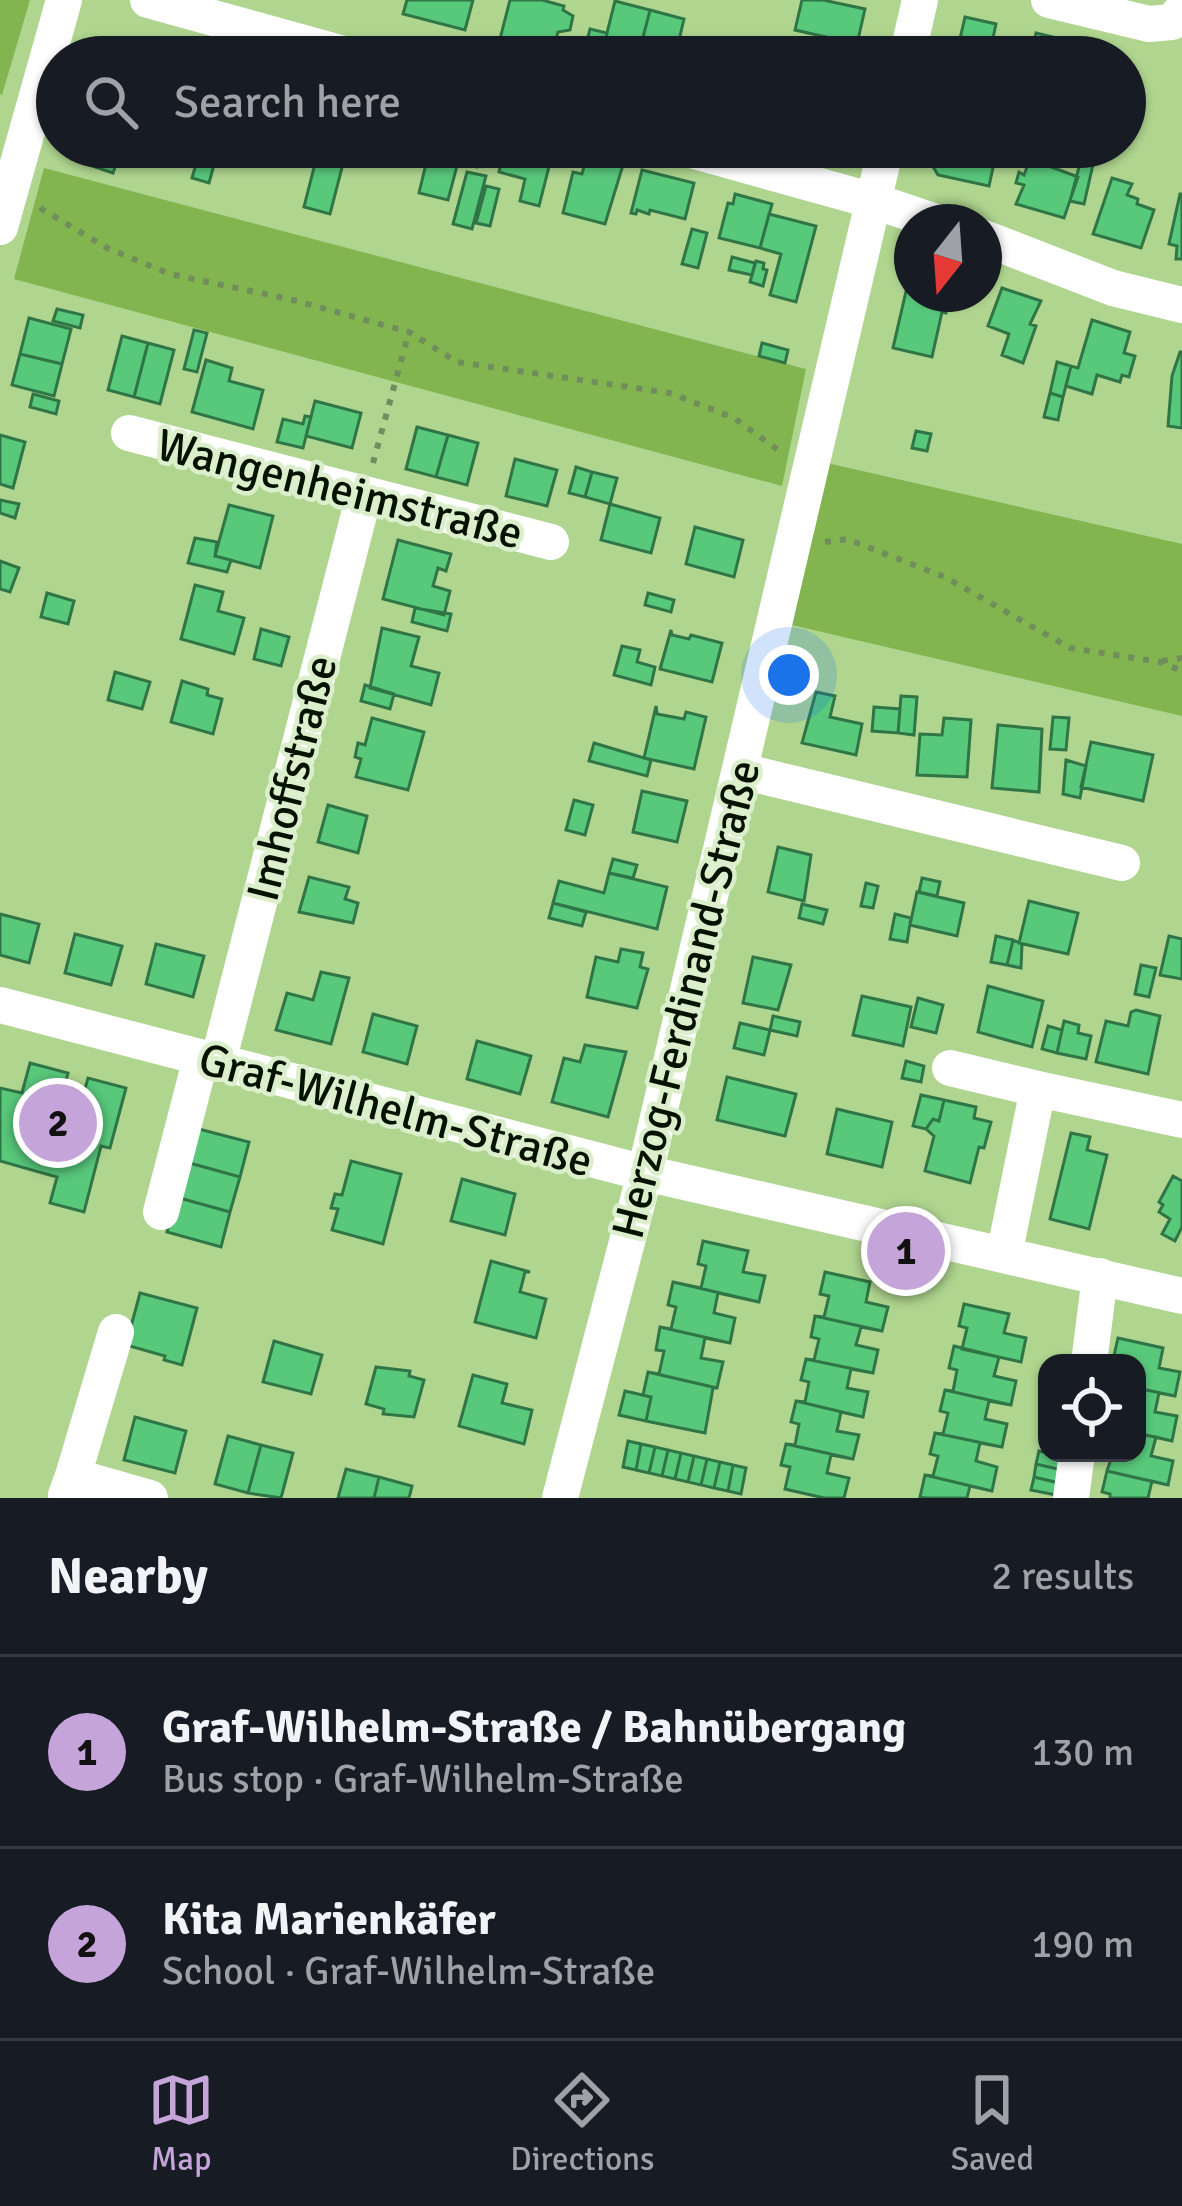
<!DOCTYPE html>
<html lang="en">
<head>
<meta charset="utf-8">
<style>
	:root { --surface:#171b24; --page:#242831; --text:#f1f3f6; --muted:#9ea1a6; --line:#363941; --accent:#c4a4d9 }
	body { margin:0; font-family:Signika,sans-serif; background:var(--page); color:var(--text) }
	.controls { position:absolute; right:36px; bottom:36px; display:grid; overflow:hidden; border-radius:24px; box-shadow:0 3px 9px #0004 }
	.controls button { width:108px; height:108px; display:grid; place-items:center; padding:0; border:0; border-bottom:3px solid var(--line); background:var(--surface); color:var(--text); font:60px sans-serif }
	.compass { position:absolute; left:894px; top:204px; width:108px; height:108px; border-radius:50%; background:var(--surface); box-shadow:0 3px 9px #0004; rotate:197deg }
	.you { position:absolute; left:789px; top:675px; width:42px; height:42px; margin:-30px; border:9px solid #fff; border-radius:50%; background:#1a73e8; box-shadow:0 0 0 18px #1a73e833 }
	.badge { display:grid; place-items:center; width:78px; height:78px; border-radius:50%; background:var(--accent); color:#111; font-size:39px; font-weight:700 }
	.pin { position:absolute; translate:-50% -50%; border:6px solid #fff; box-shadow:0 3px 12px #0006 }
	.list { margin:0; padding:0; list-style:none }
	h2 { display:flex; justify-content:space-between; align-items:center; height:156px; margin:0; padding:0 48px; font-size:51px }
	h2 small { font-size:39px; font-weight:400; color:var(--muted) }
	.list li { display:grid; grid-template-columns:78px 1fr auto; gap:36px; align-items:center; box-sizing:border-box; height:192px; padding:0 48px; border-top:3px solid var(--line) }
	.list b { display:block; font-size:45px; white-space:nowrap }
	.list p { margin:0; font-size:39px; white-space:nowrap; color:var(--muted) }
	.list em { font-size:39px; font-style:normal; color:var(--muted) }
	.icon { flex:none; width:66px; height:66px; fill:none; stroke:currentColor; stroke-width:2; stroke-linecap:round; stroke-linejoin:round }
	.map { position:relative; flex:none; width:1182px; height:1498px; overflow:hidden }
	.search { position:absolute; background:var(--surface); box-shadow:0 3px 9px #0004; left:36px; right:36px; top:36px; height:132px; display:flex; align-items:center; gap:30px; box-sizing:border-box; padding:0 42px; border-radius:66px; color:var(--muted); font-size:45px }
	.sheet { height:540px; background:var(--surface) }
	nav { display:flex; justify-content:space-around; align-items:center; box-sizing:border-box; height:168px; border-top:3px solid var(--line); background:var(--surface); font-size:33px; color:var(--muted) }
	nav a { display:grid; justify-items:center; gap:6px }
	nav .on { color:var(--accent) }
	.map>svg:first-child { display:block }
	.green { fill:#82b54f }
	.building { fill:#58c87b; stroke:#307546; stroke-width:3 }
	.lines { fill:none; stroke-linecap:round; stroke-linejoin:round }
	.path { stroke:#718d5b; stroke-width:6; stroke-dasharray:6 9; stroke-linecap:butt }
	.minor { stroke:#fff; stroke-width:36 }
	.labels { text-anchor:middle; stroke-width:9; stroke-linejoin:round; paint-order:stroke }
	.street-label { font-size:45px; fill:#061200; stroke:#dbefcc }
</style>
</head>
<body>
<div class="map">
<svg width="1182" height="1498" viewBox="0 0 1182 1498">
	<rect width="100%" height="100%" fill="#afd58f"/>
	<path class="green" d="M 0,0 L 30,0 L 2,95 L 0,94 Z
		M 44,168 L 806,369 L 782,486 L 14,279 Z
		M 827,463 L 1182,544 L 1182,716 L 792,625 Z"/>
	<path class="building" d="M 407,0 L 473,0 L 465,30 L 403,14 Z
		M 510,0 L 542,0 L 564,6 L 563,10 L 573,16 L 570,30 L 558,32 L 552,53 L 500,39 Z
		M 802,0 L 823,0 L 865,9 L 857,44 L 795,30 Z
		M 615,1 L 650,10 L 638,57 L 601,57 Z
		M 650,10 L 684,19 L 675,57 L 638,57 Z
		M 965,17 L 996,24 L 989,57 L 957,52 Z
		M 590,29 L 607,33 L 601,57 L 583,57 Z
		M 1036,33 L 1065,40 L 1062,57 L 1031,57 Z
		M 108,39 L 177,55 L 178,57 L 104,57 Z
		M 76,147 L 122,147 L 113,173 L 72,159 Z
		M 380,147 L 408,147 L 404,163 L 378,156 Z
		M 430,147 L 483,147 L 477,167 L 458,162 L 448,200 L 419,193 Z
		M 505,147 L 554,147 L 539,206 L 520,201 L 525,179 L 499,172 Z
		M 938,147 L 980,147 L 979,150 L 996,154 L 989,186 L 938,175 L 932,165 Z
		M 1079,147 L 1097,147 L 1084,204 L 1070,201 L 1082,156 L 1076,155 Z
		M 200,150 L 217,154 L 209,183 L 192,178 Z
		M 318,152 L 344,160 L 330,214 L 304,207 Z
		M 587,155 L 623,165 L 605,224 L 563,213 L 573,172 L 582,174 Z
		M 1030,159 L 1078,177 L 1064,218 L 1016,204 L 1024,185 L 1016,183 L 1019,172 L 1024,175 Z
		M 642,170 L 694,183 L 685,219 L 650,210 L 649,214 L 637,210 L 636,214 L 631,213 Z
		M 467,172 L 486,176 L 472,229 L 453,224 Z
		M 1112,178 L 1132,184 L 1127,195 L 1138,199 L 1137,204 L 1154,210 L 1141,248 L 1093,234 Z
		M 486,186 L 499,189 L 490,226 L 476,223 Z
		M 735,194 L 772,204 L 760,248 L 719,238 L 728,203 L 733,204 Z
		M 1180,194 L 1182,194 L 1182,259 L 1176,259 L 1177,246 L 1169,244 Z
		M 769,214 L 816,226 L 796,302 L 770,295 L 781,254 L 760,248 Z
		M 692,229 L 707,233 L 698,268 L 682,264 Z
		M 732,257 L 755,263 L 752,275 L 729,270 Z
		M 756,261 L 764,263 L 763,269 L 767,270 L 763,286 L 750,282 Z
		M 910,274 L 912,294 L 951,294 L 946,313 L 942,312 L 932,357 L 893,348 Z
		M 1002,288 L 1041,301 L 1030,324 L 1036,326 L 1023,363 L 1002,355 L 1009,334 L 988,326 Z
		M 57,309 L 83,315 L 80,328 L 53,321 Z
		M 29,318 L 71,329 L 62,364 L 20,354 Z
		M 1092,320 L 1130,332 L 1124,353 L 1135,356 L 1129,377 L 1122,375 L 1120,382 L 1097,375 L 1092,394 L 1066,386 L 1071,366 L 1078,368 Z
		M 194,330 L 207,333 L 197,372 L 184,369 Z
		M 122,336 L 148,343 L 134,397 L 108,390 Z
		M 148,343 L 174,350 L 160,404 L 134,397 Z
		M 762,343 L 788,350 L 785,363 L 759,356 Z
		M 1180,352 L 1182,352 L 1182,428 L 1168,426 L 1172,376 Z
		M 20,354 L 62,364 L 54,396 L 12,385 Z
		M 206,360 L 232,368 L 229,381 L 263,390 L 253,429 L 192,412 Z
		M 1057,362 L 1071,366 L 1063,397 L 1050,393 Z
		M 1050,393 L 1063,397 L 1058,420 L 1044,417 Z
		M 33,394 L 59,401 L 56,414 L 30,407 Z
		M 315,401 L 361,413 L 352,448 L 306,436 Z
		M 305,416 L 311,417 L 303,448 L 277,442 L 283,419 L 303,424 Z
		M 417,427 L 448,435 L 436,477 L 406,469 Z
		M 916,431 L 931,434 L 927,451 L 912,448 Z
		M 0,435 L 25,442 L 13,488 L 0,484 Z
		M 448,435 L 478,443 L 467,485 L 436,477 Z
		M 515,459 L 557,470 L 547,506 L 506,496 Z
		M 576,467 L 592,472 L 585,497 L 569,493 Z
		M 592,472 L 617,478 L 610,504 L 585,497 Z
		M 0,500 L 19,504 L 15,518 L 0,513 Z
		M 610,504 L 660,518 L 651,553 L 601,540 Z
		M 229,505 L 273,516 L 260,568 L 215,556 Z
		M 695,527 L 743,540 L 734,577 L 686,564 Z
		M 195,538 L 217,542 L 215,556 L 231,560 L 227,572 L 188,563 Z
		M 398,540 L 451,554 L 446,571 L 438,568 L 433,586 L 450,591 L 444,615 L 383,599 Z
		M 0,561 L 19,568 L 10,592 L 0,589 Z
		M 195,585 L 223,592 L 218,611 L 244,618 L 234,654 L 181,639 Z
		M 47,593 L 74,601 L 68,624 L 41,617 Z
		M 648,593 L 674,600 L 671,612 L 645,605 Z
		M 415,608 L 451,614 L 447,631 L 412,622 Z
		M 382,628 L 419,637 L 411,666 L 439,673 L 431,705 L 370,688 Z
		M 261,629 L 289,637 L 281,666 L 254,659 Z
		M 671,630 L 672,635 L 689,639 L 691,635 L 722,643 L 712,682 L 660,669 Z
		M 622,646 L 640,650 L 637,662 L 655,667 L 651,685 L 614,675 Z
		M 115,672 L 150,682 L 142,709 L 108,700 Z
		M 182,681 L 208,689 L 207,695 L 222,699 L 213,734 L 171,722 Z
		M 365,685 L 394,694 L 390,709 L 361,701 Z
		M 816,692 L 835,696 L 830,717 L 862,724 L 856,755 L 802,743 Z
		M 901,696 L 917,697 L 914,735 L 898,733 Z
		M 656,706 L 657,714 L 684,719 L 686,712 L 706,717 L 694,769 L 644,758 Z
		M 874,707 L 900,709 L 898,733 L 872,731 Z
		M 1053,717 L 1069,718 L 1066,750 L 1050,749 Z
		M 372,718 L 424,732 L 408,790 L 356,777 L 361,759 L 355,757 L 358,743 L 365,745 Z
		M 944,718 L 971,720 L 967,777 L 917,775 L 920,734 L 942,735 Z
		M 998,725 L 1042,729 L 1039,792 L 992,788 Z
		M 1091,742 L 1153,755 L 1143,801 L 1081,787 Z
		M 594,743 L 651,760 L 647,776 L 589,761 Z
		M 1066,760 L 1086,766 L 1080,798 L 1063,794 Z
		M 642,791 L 687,801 L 677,842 L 633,832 Z
		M 574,800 L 593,805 L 585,835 L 566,830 Z
		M 328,805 L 367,816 L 358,853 L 318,842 Z
		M 778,847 L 811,855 L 804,901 L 768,892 Z
		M 613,859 L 637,865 L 633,878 L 609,873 Z
		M 609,873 L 667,887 L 657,929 L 553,903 L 559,881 L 604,893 Z
		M 309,877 L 349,887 L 345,899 L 358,903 L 353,923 L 299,912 Z
		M 922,878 L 940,882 L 937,896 L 919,892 Z
		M 866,883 L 878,886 L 873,908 L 861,906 Z
		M 917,892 L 964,903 L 957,936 L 910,925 Z
		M 1029,901 L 1078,913 L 1068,954 L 1019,943 Z
		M 553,903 L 586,912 L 582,926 L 549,918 Z
		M 802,904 L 827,910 L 823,924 L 799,918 Z
		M 0,914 L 39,924 L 29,963 L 0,955 Z
		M 895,914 L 911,918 L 907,942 L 890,939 Z
		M 75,934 L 122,946 L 111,985 L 65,973 Z
		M 996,936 L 1013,940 L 1007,965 L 991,962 Z
		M 1169,936 L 1182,939 L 1182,979 L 1160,975 Z
		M 1013,940 L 1022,944 L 1021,968 L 1007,965 Z
		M 156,944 L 204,956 L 193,997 L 146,984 Z
		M 621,949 L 643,953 L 640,967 L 648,969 L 637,1008 L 587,997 L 596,957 L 618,962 Z
		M 753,957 L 791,965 L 778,1010 L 743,1003 Z
		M 1141,965 L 1156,968 L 1149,997 L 1135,994 Z
		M 321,972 L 349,978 L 331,1044 L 276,1030 L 287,993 L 313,1000 Z
		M 988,986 L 1043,1001 L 1032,1047 L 978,1032 Z
		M 862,996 L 911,1007 L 903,1046 L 853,1035 Z
		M 918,998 L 943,1005 L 936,1033 L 911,1027 Z
		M 1136,1010 L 1160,1016 L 1148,1074 L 1096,1062 L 1106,1021 L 1128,1026 L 1131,1012 Z
		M 373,1014 L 417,1026 L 407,1064 L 363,1052 Z
		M 773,1016 L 800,1022 L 797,1036 L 770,1030 Z
		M 1064,1021 L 1079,1025 L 1078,1033 L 1091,1036 L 1086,1059 L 1057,1053 Z
		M 740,1023 L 770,1030 L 764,1055 L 734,1048 Z
		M 1048,1026 L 1062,1030 L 1057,1053 L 1042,1049 Z
		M 477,1041 L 531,1056 L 520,1094 L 467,1079 Z
		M 585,1045 L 626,1052 L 608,1117 L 552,1102 L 564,1058 L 580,1062 Z
		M 906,1061 L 924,1066 L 921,1082 L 902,1078 Z
		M 30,1063 L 68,1073 L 62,1095 L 82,1100 L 88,1078 L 126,1088 L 110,1148 L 101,1146 L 84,1212 L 50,1203 L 57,1177 L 0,1161 L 0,1088 L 22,1093 Z
		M 727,1077 L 796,1094 L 785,1136 L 717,1120 Z
		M 921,1095 L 944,1100 L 939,1121 L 933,1119 L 926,1129 L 913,1126 Z
		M 944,1100 L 976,1107 L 974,1118 L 991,1122 L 984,1148 L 979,1147 L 970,1183 L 925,1171 L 934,1136 L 926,1129 L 933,1119 L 939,1121 Z
		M 837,1109 L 892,1122 L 882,1167 L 827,1154 Z
		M 195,1128 L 249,1142 L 240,1177 L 186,1162 Z
		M 1071,1133 L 1090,1137 L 1087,1150 L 1107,1155 L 1089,1229 L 1050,1219 Z
		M 351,1161 L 401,1174 L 383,1244 L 332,1230 L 338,1209 L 331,1208 L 335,1194 L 342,1195 Z
		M 186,1162 L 240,1177 L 230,1212 L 176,1197 Z
		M 1173,1176 L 1182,1181 L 1182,1227 L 1175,1241 L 1162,1234 L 1170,1219 L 1159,1212 L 1163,1205 L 1159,1202 Z
		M 462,1179 L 515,1194 L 505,1235 L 451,1221 Z
		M 176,1197 L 230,1212 L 221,1247 L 167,1232 Z
		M 703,1241 L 748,1251 L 743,1272 L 765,1276 L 759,1302 L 673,1282 L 701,1288 L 706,1266 L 698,1264 Z
		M 491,1261 L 530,1272 L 525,1272 L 520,1292 L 546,1299 L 536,1338 L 475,1322 Z
		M 825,1272 L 870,1282 L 866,1302 L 888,1307 L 882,1331 L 815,1316 L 824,1317 L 829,1296 L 820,1294 Z
		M 673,1282 L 759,1302 L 718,1293 L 714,1313 L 735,1318 L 730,1343 L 660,1327 L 671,1329 L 676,1307 L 668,1305 Z
		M 140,1293 L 197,1308 L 182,1365 L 164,1360 L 165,1356 L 126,1345 Z
		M 964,1304 L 1009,1314 L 1004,1333 L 1026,1338 L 1021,1362 L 962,1349 L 967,1328 L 959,1326 Z
		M 815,1316 L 882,1331 L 861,1327 L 856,1345 L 878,1350 L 873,1373 L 806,1359 L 814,1360 L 819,1339 L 811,1337 Z
		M 660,1327 L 730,1343 L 705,1338 L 701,1358 L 723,1362 L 717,1388 L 648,1372 L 659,1374 L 664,1351 L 656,1350 Z
		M 1118,1338 L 1163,1348 L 1159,1368 L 1180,1372 L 1175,1396 L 1137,1388 L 1137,1363 L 1113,1360 Z
		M 274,1341 L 322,1355 L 311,1394 L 263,1382 Z
		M 954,1346 L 999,1357 L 994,1376 L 1016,1381 L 1011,1405 L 945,1390 L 953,1391 L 957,1370 L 949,1368 Z
		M 806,1359 L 873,1373 L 851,1369 L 847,1388 L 868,1392 L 863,1417 L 796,1401 L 805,1402 L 809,1382 L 801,1380 Z
		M 376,1367 L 410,1371 L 409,1376 L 424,1380 L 414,1417 L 383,1414 L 384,1409 L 366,1404 Z
		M 648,1372 L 717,1388 L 713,1388 L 705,1433 L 646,1421 L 651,1397 L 643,1395 Z
		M 473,1375 L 507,1384 L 502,1403 L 532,1410 L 524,1444 L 459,1426 Z
		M 1137,1388 L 1175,1396 L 1159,1393 L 1155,1412 L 1177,1416 L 1172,1441 L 1137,1433 Z
		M 945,1390 L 1011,1405 L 989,1401 L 985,1419 L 1007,1424 L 1002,1447 L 935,1433 L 943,1434 L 948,1413 L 940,1411 Z
		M 625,1391 L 651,1397 L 646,1421 L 619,1415 Z
		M 796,1401 L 863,1417 L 841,1412 L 837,1431 L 859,1435 L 853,1459 L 786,1444 L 795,1445 L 799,1424 L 791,1422 Z
		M 135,1417 L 186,1431 L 175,1473 L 124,1460 Z
		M 935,1433 L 1002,1447 L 980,1443 L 976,1461 L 997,1467 L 992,1491 L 925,1475 L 933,1476 L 938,1456 L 930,1454 Z
		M 1137,1433 L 1172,1441 L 1156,1437 L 1151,1456 L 1173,1461 L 1168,1485 L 1107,1471 L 1113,1453 L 1137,1453 Z
		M 228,1436 L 261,1445 L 248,1493 L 215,1484 Z
		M 628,1441 L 641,1444 L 636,1470 L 623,1467 Z
		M 641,1444 L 655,1447 L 649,1473 L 636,1470 Z
		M 786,1444 L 853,1459 L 831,1455 L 827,1473 L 849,1478 L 844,1498 L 824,1498 L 785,1489 L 790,1467 L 781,1465 Z
		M 261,1445 L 293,1453 L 281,1498 L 248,1493 Z
		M 655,1447 L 668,1450 L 662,1476 L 649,1473 Z
		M 668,1450 L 681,1453 L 675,1479 L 662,1476 Z
		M 1039,1451 L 1065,1457 L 1062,1470 L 1036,1464 Z
		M 681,1453 L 694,1456 L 688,1482 L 675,1479 Z
		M 694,1456 L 707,1459 L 701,1485 L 688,1482 Z
		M 707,1459 L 720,1462 L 714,1488 L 701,1485 Z
		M 720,1462 L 733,1465 L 728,1491 L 714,1488 Z
		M 1036,1464 L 1062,1470 L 1059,1483 L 1034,1477 Z
		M 733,1465 L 746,1468 L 741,1494 L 728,1491 Z
		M 346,1469 L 379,1477 L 374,1498 L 338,1498 Z
		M 1107,1471 L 1168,1485 L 1152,1481 L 1148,1498 L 1110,1498 L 1110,1494 L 1102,1492 Z
		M 925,1475 L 992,1491 L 970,1486 L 967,1498 L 926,1498 L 920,1497 Z
		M 379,1477 L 412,1486 L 409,1498 L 374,1498 Z
		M 1034,1477 L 1059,1483 L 1056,1495 L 1031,1490 Z"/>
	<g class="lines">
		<path class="path" d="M 40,208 L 107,248 L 170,274 L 293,300 L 409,332 L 457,362 L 670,393 L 734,418 L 781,452
			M 373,463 L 409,332
			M 825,542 L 847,539 L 945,577 L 1070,648 L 1160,662 L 1182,671
			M 1162,661 L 1182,658"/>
		<path class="minor" d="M 148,0 L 355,57
			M 1049,0 L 1149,24 L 1172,22 L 1182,10
			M 907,57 L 920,0
			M 680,147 L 874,201 L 936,222
			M 0,227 L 64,0
			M 984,238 L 1113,288 L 1182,305
			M 129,433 L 551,542
			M 741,771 L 1122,863
			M 0,1005 L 645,1173 L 1182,1296
			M 218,1062 L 364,495
			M 950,1068 L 1038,1089
			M 161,1212 L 201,1058
			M 1004,1255 L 1038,1089 L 1182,1120
			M 1089,1363 L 1100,1276
			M 73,1476 L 116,1332
			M 66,1495 L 73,1476 L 150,1498
			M 560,1498 L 645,1173 L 886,147
			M 1071,1498 L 1077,1453"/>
	</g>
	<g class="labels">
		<g class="street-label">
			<text transform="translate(340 488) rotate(14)" y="16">Wangenheimstraße</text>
			<text transform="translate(291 778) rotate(-76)" y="16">Imhoffstraße</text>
			<text transform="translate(685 999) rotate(-76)" y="16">Herzog-Ferdinand-Straße</text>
			<text transform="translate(396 1109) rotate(15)" y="16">Graf-Wilhelm-Straße</text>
		</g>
	</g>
</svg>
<div class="controls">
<button><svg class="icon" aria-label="locate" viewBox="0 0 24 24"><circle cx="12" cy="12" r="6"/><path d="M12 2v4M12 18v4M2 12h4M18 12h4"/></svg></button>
</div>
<svg class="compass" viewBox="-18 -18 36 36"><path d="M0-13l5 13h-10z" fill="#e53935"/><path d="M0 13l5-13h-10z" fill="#9ea1a6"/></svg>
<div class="you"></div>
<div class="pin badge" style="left:906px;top:1251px">1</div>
<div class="pin badge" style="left:58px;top:1123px">2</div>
<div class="search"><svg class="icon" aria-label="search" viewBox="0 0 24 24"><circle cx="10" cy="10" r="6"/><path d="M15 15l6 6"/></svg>Search here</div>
</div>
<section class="sheet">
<h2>Nearby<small>2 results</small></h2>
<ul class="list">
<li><span class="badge">1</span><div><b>Graf-Wilhelm-Straße / Bahnübergang</b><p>Bus stop · Graf-Wilhelm-Straße</p></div><em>130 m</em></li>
<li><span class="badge">2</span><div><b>Kita Marienkäfer</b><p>School · Graf-Wilhelm-Straße</p></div><em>190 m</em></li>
</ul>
</section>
<nav>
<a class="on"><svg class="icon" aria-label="map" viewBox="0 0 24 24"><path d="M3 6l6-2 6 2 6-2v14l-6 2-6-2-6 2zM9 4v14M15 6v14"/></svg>Map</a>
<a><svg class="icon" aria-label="directions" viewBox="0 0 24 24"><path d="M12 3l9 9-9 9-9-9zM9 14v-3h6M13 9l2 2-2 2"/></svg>Directions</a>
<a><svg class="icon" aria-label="saved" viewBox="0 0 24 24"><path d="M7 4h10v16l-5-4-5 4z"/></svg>Saved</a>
</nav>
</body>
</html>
